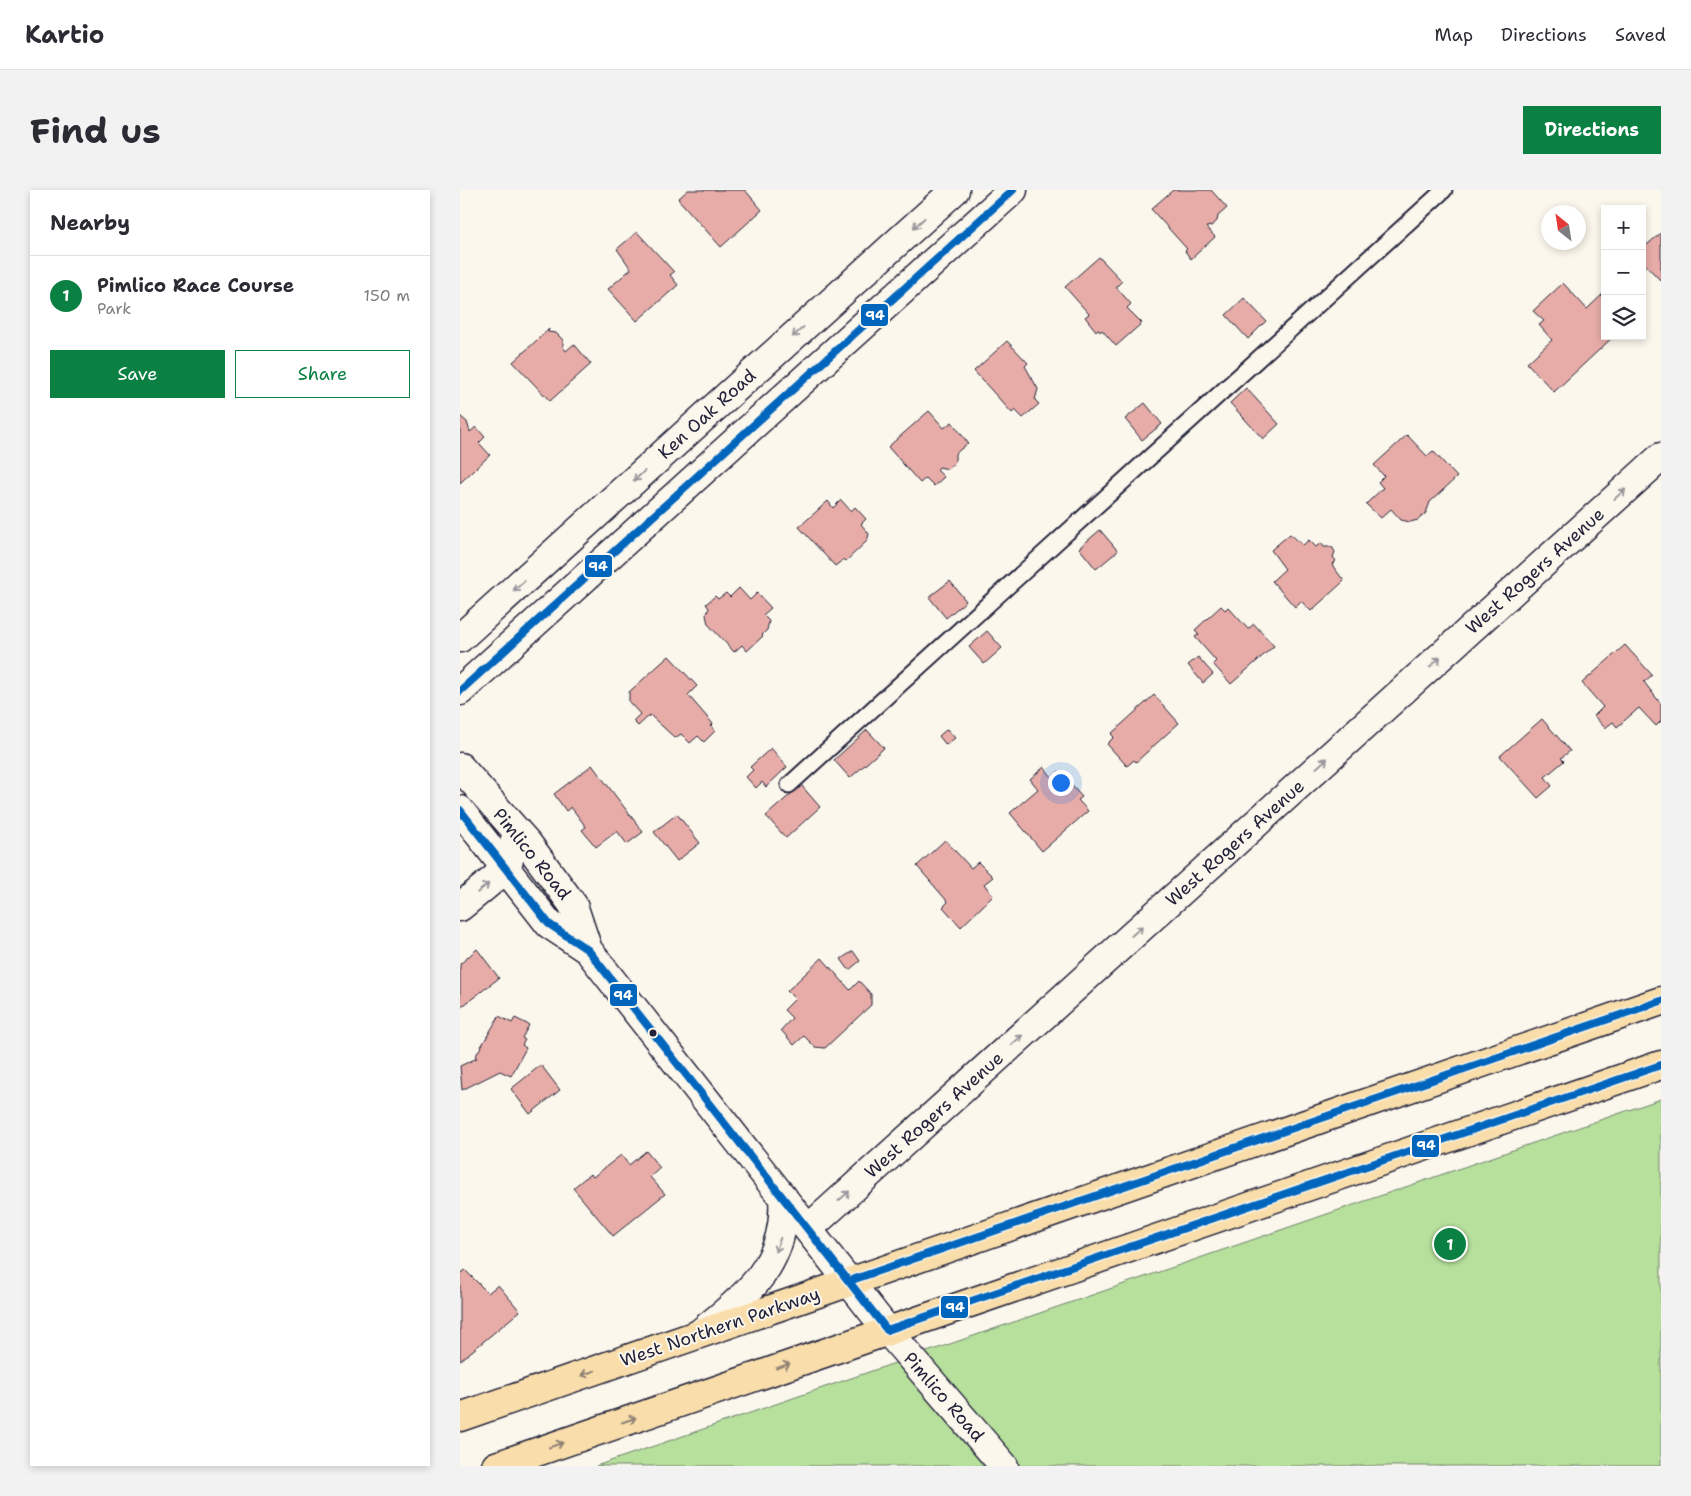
<!DOCTYPE html>
<html lang="en">
<head>
<meta charset="utf-8">
<style>
	:root { --surface:#fff; --page:#f2f2f3; --text:#2b2b33; --muted:#7c7c81; --line:#e1e1e2; --accent:#0b8043 }
	body { margin:0; font-family:"Shantell Sans",sans-serif; background:var(--page); color:var(--text) }
	.controls { position:absolute; right:15px; top:15px; display:grid; overflow:hidden; border-radius:0px; box-shadow:0 2px 8px #0003 }
	.controls button { width:45px; height:45px; display:grid; place-items:center; padding:0; border:0; border-bottom:1px solid var(--line); background:var(--surface); color:var(--text); font:25px sans-serif }
	.compass { position:absolute; left:1081px; top:15px; width:45px; height:45px; border-radius:50%; background:var(--surface); box-shadow:0 2px 8px #0003; rotate:330deg }
	.you { position:absolute; left:600px; top:592px; width:18px; height:18px; margin:-12px; border:4px solid #fff; border-radius:50%; background:#1a73e8; box-shadow:0 0 0 8px #1a73e833 }
	.badge { display:grid; place-items:center; width:32px; height:32px; border-radius:50%; background:var(--accent); color:#fff; font-size:16px; font-weight:700 }
	.pin { position:absolute; translate:-50% -50%; border:2px solid #fff; box-shadow:0 1px 5px #0006 }
	.list { margin:0; padding:0; list-style:none }
	h2 { display:flex; justify-content:space-between; align-items:center; height:65px; margin:0; padding:0 20px; font-size:21px }
	h2 small { font-size:16px; font-weight:400; color:var(--muted) }
	.list li { display:grid; grid-template-columns:32px 1fr auto; gap:15px; align-items:center; box-sizing:border-box; height:80px; padding:0 20px; border-top:1px solid var(--line) }
	.list b { display:block; font-size:19px; white-space:nowrap }
	.list p { margin:0; font-size:16px; white-space:nowrap; color:var(--muted) }
	.list em { font-size:16px; font-style:normal; color:var(--muted) }
	.actions { display:flex; gap:10px; padding:15px 20px }
	.actions a { flex:1; padding:11px 0; border:1px solid var(--accent); border-radius:0px; text-align:center; font-size:18px; color:var(--accent) }
	.actions .main { background:var(--accent); color:#fff }
	.icon { flex:none; width:28px; height:28px; fill:none; stroke:currentColor; stroke-width:2; stroke-linecap:round; stroke-linejoin:round }
	.map { position:relative; flex:none; width:1201px; height:1276px; overflow:hidden; border-radius:0px }
	header { display:flex; align-items:center; gap:30px; box-sizing:border-box; height:70px; padding:0 25px; background:var(--surface); border-bottom:1px solid var(--line) }
	header strong { font-size:24px }
	nav { display:flex; gap:28px; margin-inline-start:auto; font-size:18px }
	.intro { display:flex; align-items:center; justify-content:space-between; box-sizing:border-box; height:120px; padding:0 30px }
	h1 { margin:0; font-size:35px }
	.button { padding:12px 22px; border-radius:0px; background:var(--accent); color:#fff; font-size:18px; font-weight:700 }
	main { display:flex; gap:30px; padding:0 30px }
	aside { flex:1; background:var(--surface); border-radius:0px; box-shadow:0 2px 8px #0003 }
	.map>svg:first-child { display:block }
	.green { fill:#b7e09c; stroke:#6c816c }
	.building { fill:#e7aca7; stroke:#22223b }
	.lines { fill:none; stroke-linecap:round; stroke-linejoin:round }
	.service-casing { stroke:#22223b; stroke-width:19 }
	.minor-casing { stroke:#22223b; stroke-width:31 }
	.tertiary-casing { stroke:#22223b; stroke-width:31 }
	.primary-casing { stroke:#22223b; stroke-width:31 }
	.service { stroke:#fbf7ec; stroke-width:15 }
	.minor { stroke:#fbf7ec; stroke-width:28 }
	.tertiary { stroke:#fbf7ec; stroke-width:28 }
	.primary { stroke:#f9deab; stroke-width:28 }
	.bus-1-casing { stroke:#fbf7ec; stroke-width:11 }
	.bus-1 { stroke:#0065bd; stroke-width:8 }
	.oneway { stroke:#99979c }
	.oneway2 { stroke:#8e8073 }
	.bus-dot { fill:#22223b; stroke:#fbf7ec; stroke-width:2 }
	.labels { text-anchor:middle; stroke-width:4; stroke-linejoin:round; paint-order:stroke }
	.street-label { font-size:18px; fill:#22223b; stroke:#fbf7ec }
	.line-badge { stroke:#fbf7ec; stroke-width:2 }
	.badge-label { font-size:14px; text-anchor:middle; font-weight:bold; fill:#fff }
</style>
</head>
<body>
<header>
<strong>Kartio</strong>
<nav><a>Map</a><a>Directions</a><a>Saved</a></nav>
</header>
<div class="intro"><h1>Find us</h1><a class="button">Directions</a></div>
<main>
<aside>
<h2>Nearby<small></small></h2>
<ul class="list">
<li><span class="badge">1</span><div><b>Pimlico Race Course</b><p>Park</p></div><em>150 m</em></li>
</ul>
<div class="actions"><a class="main">Save</a><a>Share</a></div>
</aside>
<div class="map">
<svg width="1201" height="1276" viewBox="0 0 1201 1276">
	<rect width="100%" height="100%" fill="#fbf7ec"/>
	<filter id="ink" filterUnits="userSpaceOnUse"><feTurbulence type="fractalNoise" baseFrequency=".02" numOctaves="2"/><feDisplacementMap in="SourceGraphic" scale="10" xChannelSelector="R" yChannelSelector="G"/><feConvolveMatrix kernelMatrix="1 2 1 2 8 2 1 2 1" color-interpolation-filters="sRGB"/></filter>
	<g filter="url(#ink)">
		<path class="green" d="M 1201,909 L 1201,1276 L 136,1276 Z"/>
		<path class="building" d="M 228,0 L 285,0 L 302,20 L 261,57 L 218,9 Z
			M 713,0 L 751,0 L 767,18 L 758,26 L 757,31 L 751,36 L 746,37 L 755,47 L 731,69 L 725,61 L 727,59 L 691,19 Z
			M 177,42 L 214,82 L 210,85 L 218,95 L 177,131 L 148,99 L 171,79 L 157,59 Z
			M 1201,43 L 1201,89 L 1200,90 L 1182,71 L 1182,59 Z
			M 639,67 L 662,91 L 656,97 L 671,114 L 667,118 L 682,133 L 656,156 L 642,140 L 640,142 L 638,139 L 636,141 L 625,127 L 629,124 L 605,97 Z
			M 1103,93 L 1127,119 L 1145,102 L 1145,146 L 1154,146 L 1094,202 L 1067,173 L 1092,150 L 1079,135 L 1084,131 L 1073,121 Z
			M 784,108 L 806,131 L 788,149 L 766,125 Z
			M 89,139 L 88,142 L 96,143 L 103,150 L 103,157 L 106,161 L 114,154 L 131,174 L 90,211 L 53,172 Z
			M 547,151 L 568,173 L 565,176 L 578,199 L 575,210 L 579,214 L 563,228 L 555,220 L 552,223 L 514,181 Z
			M 786,198 L 819,234 L 803,249 L 770,213 Z
			M 685,213 L 702,234 L 682,250 L 665,229 Z
			M 469,221 L 484,238 L 492,232 L 508,253 L 495,264 L 495,272 L 488,279 L 479,277 L 477,280 L 484,287 L 474,296 L 466,288 L 460,293 L 428,257 Z
			M 0,226 L 7,232 L 10,242 L 16,237 L 25,247 L 19,253 L 30,265 L 0,293 Z
			M 947,245 L 967,266 L 973,261 L 997,287 L 970,312 L 966,323 L 958,330 L 950,332 L 941,330 L 931,319 L 921,328 L 906,314 L 923,298 L 918,292 L 924,286 L 914,275 Z
			M 381,310 L 391,321 L 395,317 L 406,329 L 401,334 L 409,344 L 407,351 L 386,371 L 384,369 L 375,376 L 339,337 L 368,311 L 373,318 Z
			M 640,340 L 658,361 L 636,379 L 619,358 Z
			M 830,344 L 843,355 L 849,350 L 856,357 L 861,353 L 864,357 L 872,357 L 875,362 L 873,367 L 876,371 L 872,375 L 884,391 L 851,421 L 841,411 L 835,417 L 812,391 L 825,379 L 811,360 Z
			M 490,391 L 506,411 L 486,428 L 469,407 Z
			M 279,398 L 290,410 L 297,403 L 311,418 L 303,425 L 309,431 L 307,440 L 302,445 L 303,446 L 287,461 L 282,455 L 274,462 L 248,434 L 246,425 L 249,418 L 246,414 L 255,406 L 258,409 L 266,403 L 270,407 Z
			M 761,416 L 765,420 L 768,417 L 788,439 L 794,434 L 814,456 L 771,494 L 753,474 L 756,471 L 735,447 L 739,444 L 735,440 Z
			M 527,441 L 542,458 L 524,474 L 509,457 Z
			M 1165,455 L 1192,485 L 1184,492 L 1201,514 L 1201,531 L 1196,536 L 1179,518 L 1157,537 L 1153,532 L 1145,538 L 1134,526 L 1143,517 L 1122,493 Z
			M 209,466 L 237,496 L 228,505 L 253,534 L 251,536 L 255,541 L 244,552 L 238,546 L 230,553 L 221,544 L 215,548 L 190,525 L 178,536 L 173,531 L 180,524 L 169,512 L 169,502 Z
			M 738,467 L 753,484 L 743,493 L 728,475 Z
			M 694,505 L 719,533 L 676,572 L 674,570 L 667,576 L 647,554 L 654,547 L 651,544 Z
			M 1082,529 L 1110,561 L 1101,568 L 1104,571 L 1085,587 L 1092,596 L 1078,608 L 1040,566 Z
			M 487,539 L 495,548 L 486,555 L 479,546 Z
			M 407,540 L 424,558 L 390,588 L 374,570 Z
			M 311,558 L 327,577 L 306,597 L 302,592 L 296,598 L 286,587 L 293,580 L 290,577 Z
			M 132,575 L 183,642 L 167,654 L 157,641 L 136,657 L 122,640 L 126,637 L 111,617 L 106,621 L 94,604 Z
			M 584,577 L 592,587 L 599,581 L 622,607 L 618,610 L 628,621 L 582,661 L 550,623 L 578,599 L 570,589 Z
			M 341,595 L 360,617 L 326,648 L 306,626 Z
			M 217,624 L 240,653 L 217,671 L 194,642 Z
			M 485,650 L 511,678 L 518,672 L 533,687 L 524,694 L 533,706 L 501,737 L 483,717 L 488,712 L 457,676 Z
			M 17,759 L 39,788 L 0,818 L 0,774 Z
			M 393,761 L 400,771 L 389,780 L 381,769 Z
			M 362,768 L 390,800 L 399,791 L 411,804 L 411,815 L 365,858 L 355,857 L 344,846 L 334,855 L 321,840 L 332,828 L 324,820 L 335,809 L 327,801 Z
			M 39,826 L 52,833 L 55,828 L 69,835 L 62,848 L 65,850 L 62,855 L 66,858 L 51,886 L 40,881 L 2,900 L 0,876 L 17,868 L 15,867 Z
			M 81,875 L 100,900 L 70,924 L 51,899 Z
			M 186,961 L 200,978 L 190,987 L 205,1004 L 153,1046 L 113,998 L 130,984 L 133,987 L 161,965 L 169,975 Z
			M 5,1080 L 28,1103 L 38,1095 L 60,1121 L 0,1171 L 0,1084 Z"/>
		<g class="lines">
			<g class="service-casing">
				<path id="service" d="M 329,595 L 984,0"/>
			</g>
			<g class="minor-casing">
				<path id="minor" d="M 0,717 L 46,679 L 57,643
					M 348,1039 L 1201,267
					M 427,1140 L 544,1276"/>
			</g>
			<g class="tertiary-casing">
				<path id="tertiary" d="M 0,448 L 495,0
					M 0,501 L 553,0
					M 0,577 L 68,654 L 113,715 L 128,760
					M 0,620 L 89,734 L 128,760 L 427,1140
					M 240,1143 C 287,1105 328,1073 323,1007"/>
			</g>
			<g class="primary-casing">
				<path id="primary" d="M 0,1227 L 1201,811
					M 36,1276 L 1201,875"/>
			</g>
			<use href="#service" class="service"/>
			<use href="#minor" class="minor"/>
			<use href="#tertiary" class="tertiary"/>
			<use href="#primary" class="primary"/>
			<g class="bus-1-casing">
				<path id="bus-1" d="M 0,501 L 553,0
					M 0,620 L 89,734 L 128,760 L 427,1140 L 1201,875
					M 389,1091 L 1201,811"/>
			</g>
			<use href="#bus-1" class="bus-1"/>
		</g>
		<defs><path id="oneway-shaft" d="M-6 0H5M1.5-3L5.5 0L1.5 3" fill="none" stroke-width="1.6" stroke-linecap="round" stroke-linejoin="round" transform="scale(1.25)"/></defs>
		<g class="oneway">
			<use href="#oneway-shaft" transform="translate(459 33) rotate(138)"/>
			<use href="#oneway-shaft" transform="translate(338 142) rotate(138)"/>
			<use href="#oneway-shaft" transform="translate(179 286) rotate(138)"/>
			<use href="#oneway-shaft" transform="translate(1160 304) rotate(-42)"/>
			<use href="#oneway-shaft" transform="translate(59 396) rotate(138)"/>
			<use href="#oneway-shaft" transform="translate(975 472) rotate(-42)"/>
			<use href="#oneway-shaft" transform="translate(862 573) rotate(-42)"/>
			<use href="#oneway-shaft" transform="translate(23 698) rotate(-39)"/>
			<use href="#oneway-shaft" transform="translate(677 741) rotate(-42)"/>
			<use href="#oneway-shaft" transform="translate(557 850) rotate(-42)"/>
			<use href="#oneway-shaft" transform="translate(384 1006) rotate(-42)"/>
			<use href="#oneway-shaft" transform="translate(318 1055) rotate(108)"/>
		</g>
		<g class="oneway2">
			<use href="#oneway-shaft" transform="translate(323 1176) rotate(-19)"/>
			<use href="#oneway-shaft" transform="translate(128 1183) rotate(161)"/>
			<use href="#oneway-shaft" transform="translate(169 1230) rotate(-19)"/>
			<use href="#oneway-shaft" transform="translate(96 1255) rotate(-19)"/>
		</g>
	</g>
	<circle class="bus-dot" cx="193" cy="843" r="4.5"/>
	<g class="labels">
		<g class="street-label">
			<text transform="translate(247 224) rotate(-42)" y="6">Ken Oak Road</text>
			<text transform="translate(1075 381) rotate(-42)" y="6">West Rogers Avenue</text>
			<text transform="translate(775 653) rotate(-42)" y="6">West Rogers Avenue</text>
			<text transform="translate(72 664) rotate(51)" y="6">Pimlico Road</text>
			<text transform="translate(474 925) rotate(-42)" y="6">West Rogers Avenue</text>
			<text transform="translate(260 1137) rotate(-19)" y="6">West Northern Parkway</text>
			<text transform="translate(484 1207) rotate(49)" y="6">Pimlico Road</text>
		</g>
	</g>
	<g class="line-badge">
		<rect x="400" y="113" width="29" height="24" rx="5" fill="#0065bd"/>
		<rect x="124" y="364" width="29" height="24" rx="5" fill="#0065bd"/>
		<rect x="149" y="793" width="29" height="24" rx="5" fill="#0065bd"/>
		<rect x="951" y="944" width="29" height="24" rx="5" fill="#0065bd"/>
		<rect x="480" y="1105" width="29" height="24" rx="5" fill="#0065bd"/>
	</g>
	<g class="badge-label">
		<text x="415" y="130">94</text>
		<text x="138" y="381">94</text>
		<text x="163" y="810">94</text>
		<text x="966" y="960">94</text>
		<text x="495" y="1122">94</text>
	</g>
</svg>
<div class="controls">
<button>+</button>
<button>−</button>
<button><svg class="icon" aria-label="layers" viewBox="0 0 24 24"><path d="M12 4l9 5-9 5-9-5zM3 14l9 5 9-5"/></svg></button>
</div>
<svg class="compass" viewBox="-18 -18 36 36"><path d="M0-13l5 13h-10z" fill="#e53935"/><path d="M0 13l5-13h-10z" fill="#7c7c81"/></svg>
<div class="you"></div>
<div class="pin badge" style="left:990px;top:1054px">1</div>
</div>
</main>
</body>
</html>
